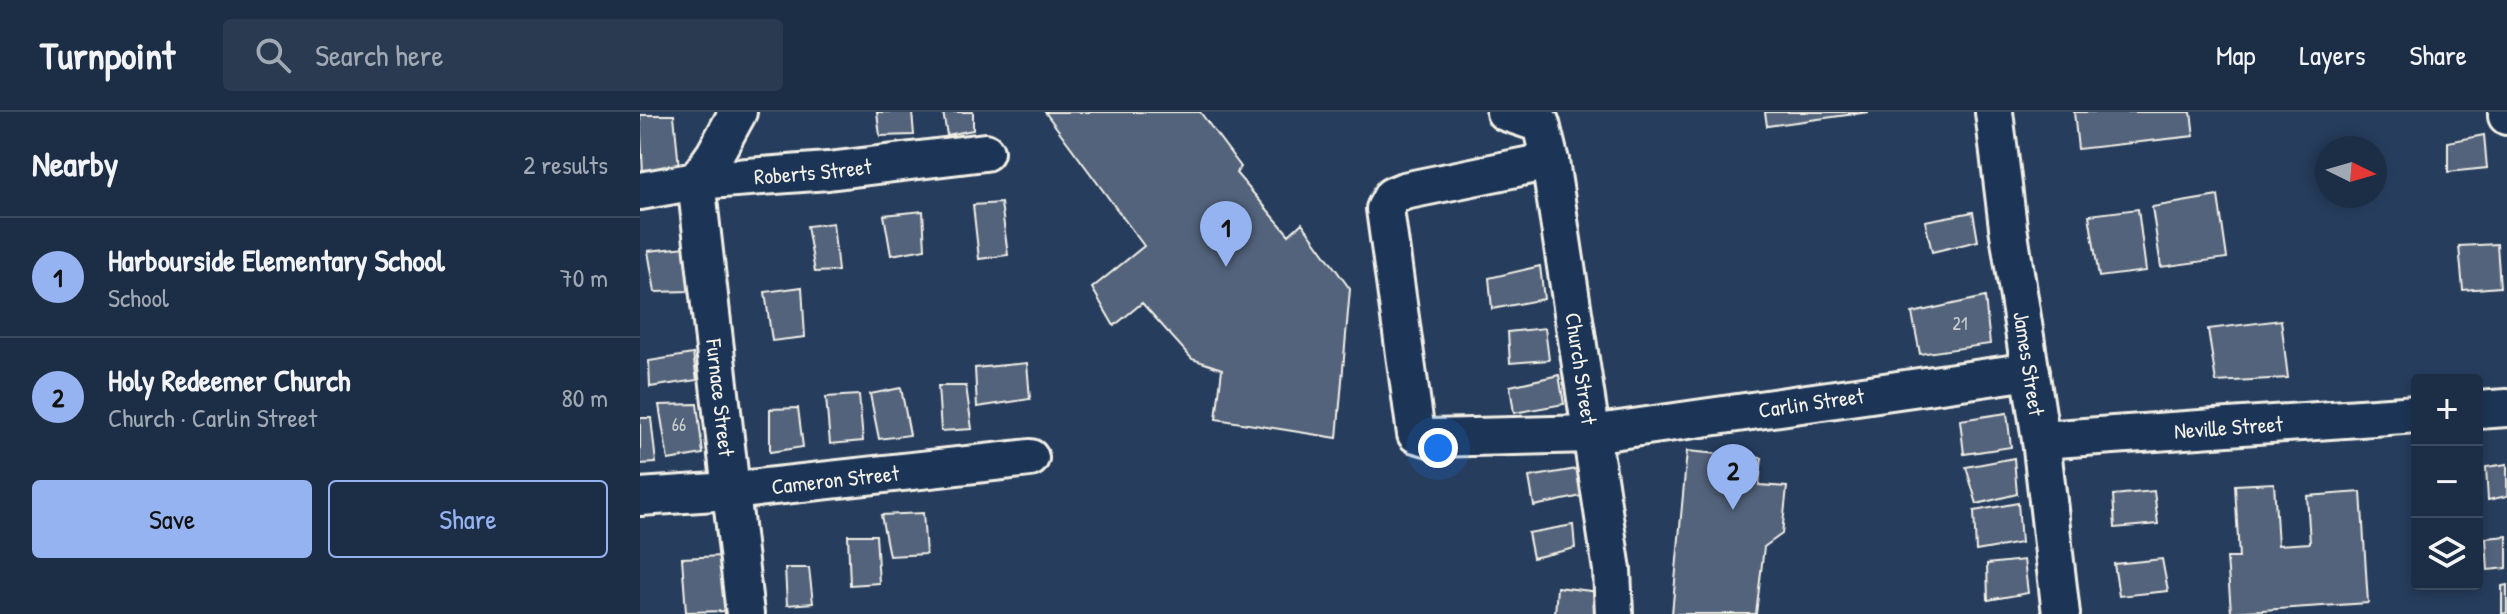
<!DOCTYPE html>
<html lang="en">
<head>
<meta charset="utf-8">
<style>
	:root { --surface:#1c2e46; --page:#293a51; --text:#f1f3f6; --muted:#a0a8b3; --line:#3a4a5f; --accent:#95b2f1 }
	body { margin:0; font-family:"Patrick Hand",sans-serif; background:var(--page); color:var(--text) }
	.controls { position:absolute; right:24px; bottom:24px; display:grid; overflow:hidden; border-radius:8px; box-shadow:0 4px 12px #0003 }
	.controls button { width:72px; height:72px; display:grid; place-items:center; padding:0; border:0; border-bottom:2px solid var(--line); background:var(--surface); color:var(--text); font:40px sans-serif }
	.compass { position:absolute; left:1675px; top:24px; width:72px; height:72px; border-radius:50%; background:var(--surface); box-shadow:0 4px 12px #0003; rotate:95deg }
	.you { position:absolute; left:798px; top:336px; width:28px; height:28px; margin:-20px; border:6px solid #fff; border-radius:50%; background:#1a73e8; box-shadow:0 0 0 12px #1a73e833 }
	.badge { display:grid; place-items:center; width:52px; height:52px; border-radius:50%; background:var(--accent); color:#111; font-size:26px; font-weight:700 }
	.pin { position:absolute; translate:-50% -66px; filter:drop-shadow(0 2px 4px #0008) }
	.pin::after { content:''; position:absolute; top:42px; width:28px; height:24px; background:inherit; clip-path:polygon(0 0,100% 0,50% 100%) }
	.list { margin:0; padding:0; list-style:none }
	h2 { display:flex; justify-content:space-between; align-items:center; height:104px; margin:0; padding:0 32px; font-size:34px }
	h2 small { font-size:26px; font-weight:400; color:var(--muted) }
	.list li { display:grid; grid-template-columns:52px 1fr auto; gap:24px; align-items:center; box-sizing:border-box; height:120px; padding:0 32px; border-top:2px solid var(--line) }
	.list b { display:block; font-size:30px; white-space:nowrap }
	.list p { margin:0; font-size:26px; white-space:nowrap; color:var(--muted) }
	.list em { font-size:26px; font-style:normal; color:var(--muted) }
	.actions { display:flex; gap:16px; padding:24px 32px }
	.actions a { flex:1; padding:18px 0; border:2px solid var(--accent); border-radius:8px; text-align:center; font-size:28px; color:var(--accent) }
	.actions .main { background:var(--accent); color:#111 }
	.icon { flex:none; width:44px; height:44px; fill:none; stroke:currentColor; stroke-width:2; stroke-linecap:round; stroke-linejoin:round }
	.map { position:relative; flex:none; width:1867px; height:502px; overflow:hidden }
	header { display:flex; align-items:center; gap:48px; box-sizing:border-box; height:112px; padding:0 40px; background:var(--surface); border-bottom:2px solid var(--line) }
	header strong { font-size:38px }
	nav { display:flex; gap:44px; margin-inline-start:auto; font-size:28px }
	.search { width:560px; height:72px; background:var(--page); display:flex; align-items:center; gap:20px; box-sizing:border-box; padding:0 28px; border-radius:8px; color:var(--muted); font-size:30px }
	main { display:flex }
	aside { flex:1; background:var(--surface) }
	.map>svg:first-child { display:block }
	.building { fill:#52647b; stroke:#f4f1e8; stroke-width:2 }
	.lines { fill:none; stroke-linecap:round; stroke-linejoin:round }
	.minor-casing { stroke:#f4f1e8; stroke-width:42 }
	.minor { stroke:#1d3557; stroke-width:36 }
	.labels { text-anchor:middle; stroke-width:8; stroke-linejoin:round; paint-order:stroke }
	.number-label { font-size:18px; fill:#cccecd }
	.street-label { font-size:22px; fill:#f4f1e8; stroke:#1d3557 }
</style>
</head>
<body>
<header>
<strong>Turnpoint</strong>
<div class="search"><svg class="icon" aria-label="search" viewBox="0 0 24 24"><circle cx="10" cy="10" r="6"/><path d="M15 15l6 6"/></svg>Search here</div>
<nav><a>Map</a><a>Layers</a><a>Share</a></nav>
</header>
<main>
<aside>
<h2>Nearby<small>2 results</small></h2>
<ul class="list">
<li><span class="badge">1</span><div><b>Harbourside Elementary School</b><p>School</p></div><em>70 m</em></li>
<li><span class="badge">2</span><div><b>Holy Redeemer Church</b><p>Church · Carlin Street</p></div><em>80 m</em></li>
</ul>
<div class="actions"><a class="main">Save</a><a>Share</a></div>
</aside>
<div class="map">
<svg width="1867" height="502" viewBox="0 0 1867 502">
	<rect width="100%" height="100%" fill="#263d5d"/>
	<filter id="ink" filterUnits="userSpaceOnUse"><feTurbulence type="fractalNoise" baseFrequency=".0125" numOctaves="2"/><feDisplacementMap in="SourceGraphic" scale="16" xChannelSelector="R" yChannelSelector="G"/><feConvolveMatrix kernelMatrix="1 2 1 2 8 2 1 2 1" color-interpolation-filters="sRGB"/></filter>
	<g filter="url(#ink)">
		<path class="building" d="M 237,0 L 272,0 L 274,23 L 240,24 Z
			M 303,0 L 333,0 L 333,18 L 307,23 Z
			M 405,0 L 560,0 L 601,55 L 596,61 L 649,123 L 662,111 L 710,177 L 697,326 L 576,307 L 582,257 L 552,247 L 502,191 L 474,214 L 452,176 L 504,134 Z
			M 1125,0 L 1229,0 L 1127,14 Z
			M 1434,0 L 1551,0 L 1554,24 L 1438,37 Z
			M 0,3 L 34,3 L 39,56 L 3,61 Z
			M 1844,23 L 1847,56 L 1808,60 L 1808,30 Z
			M 1578,84 L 1587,146 L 1521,155 L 1512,95 Z
			M 361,91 L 368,143 L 339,147 L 333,93 Z
			M 1498,97 L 1506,159 L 1459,165 L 1449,103 Z
			M 283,99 L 285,137 L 251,143 L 244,103 Z
			M 1333,100 L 1338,129 L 1292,140 L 1285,109 Z
			M 193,111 L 198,159 L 175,160 L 167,114 Z
			M 1857,132 L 1860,175 L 1823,178 L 1819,134 Z
			M 46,135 L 49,179 L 15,180 L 8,139 Z
			M 900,154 L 904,187 L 852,197 L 849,166 Z
			M 162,175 L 165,225 L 132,229 L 125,180 Z
			M 1345,185 L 1350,232 L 1280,242 L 1272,201 Z
			M 1641,208 L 1648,266 L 1576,270 L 1568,217 Z
			M 905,216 L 909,248 L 870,251 L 868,220 Z
			M 53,242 L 57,268 L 10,275 L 9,249 Z
			M 387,251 L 390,287 L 337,295 L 335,256 Z
			M 919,263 L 924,292 L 874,301 L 870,274 Z
			M 298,274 L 326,274 L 332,317 L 301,319 Z
			M 261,276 L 270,323 L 239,327 L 230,282 Z
			M 219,283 L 223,329 L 190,332 L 186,285 Z
			M 57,292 L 63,342 L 28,348 L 19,293 Z
			M 158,296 L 163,335 L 130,340 L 130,297 Z
			M 1367,301 L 1371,335 L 1324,342 L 1320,308 Z
			M 0,306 L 11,306 L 16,351 L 0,352 Z
			M 1047,339 L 1122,346 L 1119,373 L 1147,375 L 1142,422 L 1124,435 L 1116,502 L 1032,502 Z
			M 1374,346 L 1377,382 L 1337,392 L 1326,355 Z
			M 1867,352 L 1867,384 L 1848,388 L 1846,355 Z
			M 937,357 L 942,384 L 894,394 L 889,365 Z
			M 1634,371 L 1638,433 L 1670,431 L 1667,384 L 1721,380 L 1728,491 L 1591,500 L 1587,446 L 1599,446 L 1595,373 Z
			M 1514,379 L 1518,412 L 1475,416 L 1473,383 Z
			M 1378,391 L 1381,431 L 1336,439 L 1334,399 Z
			M 283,401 L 286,442 L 249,444 L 241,403 Z
			M 933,413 L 935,436 L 893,446 L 888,421 Z
			M 208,423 L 236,423 L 239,471 L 210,473 Z
			M 1867,424 L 1867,456 L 1848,458 L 1846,426 Z
			M 81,444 L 88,499 L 46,500 L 42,446 Z
			M 1522,447 L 1528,479 L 1479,484 L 1474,452 Z
			M 1384,448 L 1388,481 L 1348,488 L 1347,452 Z
			M 145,456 L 169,456 L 173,491 L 147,493 Z
			M 1867,473 L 1867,501 L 1862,502 L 1862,474 Z
			M 917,475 L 959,480 L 959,502 L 915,502 Z"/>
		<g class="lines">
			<g class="minor-casing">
				<g id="minor">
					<path id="s1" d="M 865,0 L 901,12 L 910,49 L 972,458 L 974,502"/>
					<path id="s2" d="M 1354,0 L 1368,115 L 1401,328 L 1421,502"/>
					<path d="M 1867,0 L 1867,4"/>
					<path id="s3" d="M 910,49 L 764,79 L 752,84 L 745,97 L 776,322 L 790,326 L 951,322 L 1391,259"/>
					<path id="s4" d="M 56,69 L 105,502"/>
					<path d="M 56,69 L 75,42 L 98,0"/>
					<path id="s5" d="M 0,79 L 56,69 L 188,59 L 345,40"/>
					<path d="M 1837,298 L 1867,296"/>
					<path id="s6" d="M 1401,328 L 1777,302"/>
					<path id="s7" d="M 0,385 L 90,379 L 390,346"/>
				</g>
			</g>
			<use href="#minor" class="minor"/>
		</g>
	</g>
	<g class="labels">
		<g class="number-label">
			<text x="1320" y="218">21</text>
			<text x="39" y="319">66</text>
		</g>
		<g class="street-label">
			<text dy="8" stroke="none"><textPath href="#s5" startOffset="174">Roberts Street</textPath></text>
			<text dy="8" stroke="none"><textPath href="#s2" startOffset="254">James Street</textPath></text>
			<text dy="8" stroke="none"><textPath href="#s1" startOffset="286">Church Street</textPath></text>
			<text dy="8" stroke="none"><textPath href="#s4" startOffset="218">Furnace Street</textPath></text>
			<text dy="8" stroke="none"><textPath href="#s3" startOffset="802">Carlin Street</textPath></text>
			<text dy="8" stroke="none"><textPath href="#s6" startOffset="188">Neville Street</textPath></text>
			<text dy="8" stroke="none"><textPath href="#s7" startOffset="196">Cameron Street</textPath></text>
		</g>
	</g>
</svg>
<div class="controls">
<button>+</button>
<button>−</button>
<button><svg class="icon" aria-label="layers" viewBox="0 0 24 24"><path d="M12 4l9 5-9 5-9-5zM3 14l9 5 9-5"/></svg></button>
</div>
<svg class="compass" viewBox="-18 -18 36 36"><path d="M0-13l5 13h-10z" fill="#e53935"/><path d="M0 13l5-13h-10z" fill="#a0a8b3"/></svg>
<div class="you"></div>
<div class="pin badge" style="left:586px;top:155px">1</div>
<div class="pin badge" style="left:1093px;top:398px">2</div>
</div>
</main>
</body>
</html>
